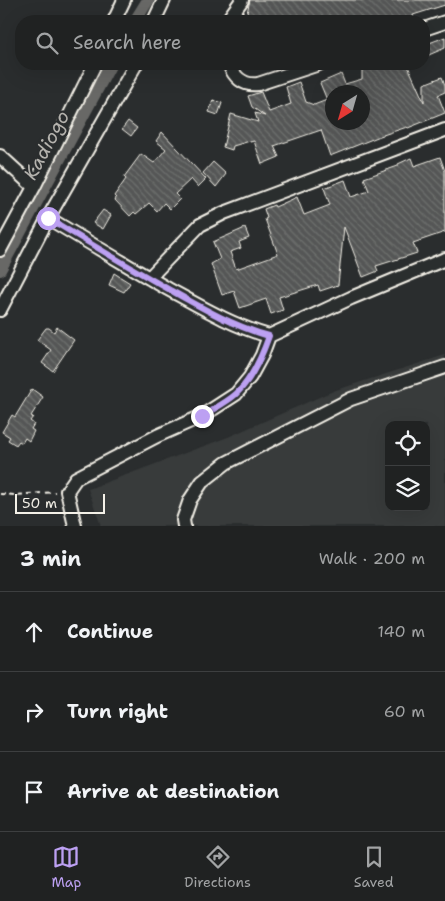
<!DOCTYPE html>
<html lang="en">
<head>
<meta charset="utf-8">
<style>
	:root { --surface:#202222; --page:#2d2f2f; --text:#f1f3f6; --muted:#a2a4a5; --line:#3d3f40; --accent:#bca0f2 }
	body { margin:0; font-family:"Shantell Sans",sans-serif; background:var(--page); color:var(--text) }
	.controls { position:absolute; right:15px; bottom:15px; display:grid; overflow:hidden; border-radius:10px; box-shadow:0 5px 20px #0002 }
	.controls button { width:45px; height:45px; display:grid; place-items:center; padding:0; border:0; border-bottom:1px solid var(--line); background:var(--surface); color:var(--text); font:25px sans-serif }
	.compass { position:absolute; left:325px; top:85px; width:45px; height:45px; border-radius:50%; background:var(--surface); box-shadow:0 5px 20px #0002; rotate:217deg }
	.scale { position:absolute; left:15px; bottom:12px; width:90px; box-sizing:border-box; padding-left:5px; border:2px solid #f4f1e8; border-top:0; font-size:14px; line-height:18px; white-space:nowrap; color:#f4f1e8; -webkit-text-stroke:4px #2a2d2e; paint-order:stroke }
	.stop { position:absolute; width:15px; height:15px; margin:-11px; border:4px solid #bca0f2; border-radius:50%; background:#fff }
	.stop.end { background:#bca0f2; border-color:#fff; box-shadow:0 1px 5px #0008 }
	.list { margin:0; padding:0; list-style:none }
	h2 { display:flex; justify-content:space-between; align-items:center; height:65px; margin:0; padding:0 20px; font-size:21px }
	h2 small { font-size:16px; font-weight:400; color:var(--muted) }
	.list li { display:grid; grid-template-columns:32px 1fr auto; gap:15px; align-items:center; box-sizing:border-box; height:80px; padding:0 20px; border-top:1px solid var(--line) }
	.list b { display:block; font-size:19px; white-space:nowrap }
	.list em { font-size:16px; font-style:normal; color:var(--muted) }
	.icon { flex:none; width:28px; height:28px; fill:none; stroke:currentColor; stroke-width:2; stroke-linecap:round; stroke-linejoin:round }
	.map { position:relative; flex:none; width:445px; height:526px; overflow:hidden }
	.search { position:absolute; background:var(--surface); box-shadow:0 5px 20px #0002; left:15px; right:15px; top:15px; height:55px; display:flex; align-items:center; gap:12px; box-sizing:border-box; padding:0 18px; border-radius:20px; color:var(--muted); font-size:19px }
	.sheet { height:305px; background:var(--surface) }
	nav { display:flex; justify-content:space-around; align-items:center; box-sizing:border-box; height:70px; border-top:1px solid var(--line); background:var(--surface); font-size:14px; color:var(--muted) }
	nav a { display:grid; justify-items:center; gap:2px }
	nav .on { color:var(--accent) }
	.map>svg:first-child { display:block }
	.built { fill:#373a3a; fill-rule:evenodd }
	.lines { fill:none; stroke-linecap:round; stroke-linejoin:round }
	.canal { stroke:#676866; stroke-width:12 }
	.building { fill:url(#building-back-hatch); stroke:#f4f1e8; fill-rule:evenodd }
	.minor-casing { stroke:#f4f1e8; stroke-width:16 }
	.path { stroke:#f4f1e8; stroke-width:2; stroke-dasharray:5 4; stroke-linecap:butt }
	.minor { stroke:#2a2d2e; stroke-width:12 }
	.route { stroke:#bca0f2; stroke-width:6 }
	.labels { text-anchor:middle; stroke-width:4.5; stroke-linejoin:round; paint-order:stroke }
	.water-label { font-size:19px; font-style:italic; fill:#b5b3ae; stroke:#2a2d2e }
</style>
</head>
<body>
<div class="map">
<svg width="445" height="526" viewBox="0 0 445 526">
	<defs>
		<pattern id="building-back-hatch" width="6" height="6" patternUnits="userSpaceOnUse" patternTransform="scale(1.25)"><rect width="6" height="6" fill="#555756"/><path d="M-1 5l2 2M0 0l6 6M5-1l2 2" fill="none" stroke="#6e706e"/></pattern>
	</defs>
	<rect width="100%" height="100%" fill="#2a2d2e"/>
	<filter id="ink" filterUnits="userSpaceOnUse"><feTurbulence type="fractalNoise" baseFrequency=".02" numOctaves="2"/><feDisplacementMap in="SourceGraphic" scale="10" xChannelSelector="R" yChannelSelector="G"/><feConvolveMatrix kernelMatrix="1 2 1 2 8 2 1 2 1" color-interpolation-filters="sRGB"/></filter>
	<g filter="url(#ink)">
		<path class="built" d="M 445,355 L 445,526 L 101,526 L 88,489 L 228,437 L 333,391 ZM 389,425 L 426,425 L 426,507 L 389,507 Z"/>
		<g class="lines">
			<path class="canal" d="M 135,21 L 148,0
				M 0,270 L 111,64"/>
		</g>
		<path class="building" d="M 250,0 L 445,0 L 445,5 L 413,15 L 414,18 L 404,21 L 245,21 Z
			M 445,37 L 445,48 L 424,57 L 424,45 Z
			M 373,64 L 407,64 L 424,102 L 424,84 L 442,77 L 445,85 L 445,92 L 438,95 L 445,113 L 408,128 L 407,127 L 380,136 L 330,156 L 321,130 L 274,146 L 279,157 L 262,164 L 254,141 L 250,142 L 250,141 L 233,146 L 232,150 L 223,147 L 231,114 L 258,122 L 255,113 L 265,116 L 252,107 L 248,96 L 261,92 L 269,112 L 291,104 L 286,87 L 299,82 L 306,102 L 314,105 L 327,100 L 320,83 L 341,74 L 345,84 L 362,79 L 362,68 ZM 332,92 L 362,92 L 362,122 L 332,122 Z
			M 213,100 L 222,103 L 218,115 L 209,112 Z
			M 128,121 L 137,128 L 131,136 L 122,129 Z
			M 162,132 L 206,179 L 198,187 L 191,179 L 175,194 L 180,199 L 170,209 L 164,203 L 157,211 L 149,203 L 136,214 L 134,212 L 130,216 L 115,200 L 116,198 L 114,196 L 126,179 L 124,177 L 141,154 L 154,163 L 166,149 L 156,141 Z
			M 440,157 L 445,171 L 445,232 L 413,243 L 417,253 L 376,266 L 378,271 L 363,277 L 344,227 L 338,285 L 320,291 L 318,285 L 279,297 L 283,310 L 271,314 L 266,299 L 240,308 L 234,291 L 222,295 L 211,264 L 220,259 L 213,242 L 245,228 L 249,238 L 239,242 L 241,248 L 230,252 L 236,269 L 278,254 L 265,219 L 267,218 L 264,209 L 274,205 L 275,207 L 297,197 L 304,215 L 330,205 L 324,188 L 345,180 L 351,197 L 369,191 L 364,178 L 398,166 L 398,164 L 411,158 L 414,166 Z
			M 213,162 L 226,174 L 216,187 L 203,173 Z
			M 103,210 L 111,215 L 103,229 L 93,223 Z
			M 114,273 L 130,283 L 124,292 L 109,285 Z
			M 57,327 L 74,340 L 53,371 L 42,363 L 51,350 L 37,340 L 46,328 L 49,328 L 54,332 Z
			M 32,389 L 43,397 L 31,416 L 33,417 L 30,421 L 34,424 L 31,429 L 34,431 L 29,441 L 25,438 L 22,443 L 19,441 L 16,445 L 8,440 L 10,437 L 2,432 L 12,415 L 15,417 Z"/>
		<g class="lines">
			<g class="minor-casing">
				<path id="minor" d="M 114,21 L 124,0
					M 154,21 L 164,0
					M 227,21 L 242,0
					M 424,29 L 445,22
					M 229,64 C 234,77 243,86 258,84 L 319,64
					M 0,156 L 34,187
					M 48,218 C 88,242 128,266 168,289 C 201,307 233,326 269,336
					M 0,250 L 34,187 L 95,64
					M 149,278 L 200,225 L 224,213 L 445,130
					M 0,310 L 48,218 L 136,64
					M 75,526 L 67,491 L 76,478 L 157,436 L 202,416 L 236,394 L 250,377 L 262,355 L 269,336 L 351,298 L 445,259
					M 184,526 L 183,520 L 190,500 L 202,482 L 226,463 L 351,399 L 445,367"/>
			</g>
			<path class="path" d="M 0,494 L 15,495 L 55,492"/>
			<use href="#minor" class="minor"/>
		</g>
	</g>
	<g class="lines" filter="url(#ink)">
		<path class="route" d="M 48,218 C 89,243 129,267 170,290 C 202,308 233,326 269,336 C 262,356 252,379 236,394 C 226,403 213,409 202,416"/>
	</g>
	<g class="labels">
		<g class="water-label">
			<text transform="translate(46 145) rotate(-62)" y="7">Kadiogo</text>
		</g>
	</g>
</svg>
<div class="controls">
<button><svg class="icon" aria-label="locate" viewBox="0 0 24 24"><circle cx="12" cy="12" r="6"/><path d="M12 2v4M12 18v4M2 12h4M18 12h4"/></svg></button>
<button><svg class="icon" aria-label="layers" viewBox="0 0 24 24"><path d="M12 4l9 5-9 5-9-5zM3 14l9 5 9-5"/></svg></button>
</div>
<svg class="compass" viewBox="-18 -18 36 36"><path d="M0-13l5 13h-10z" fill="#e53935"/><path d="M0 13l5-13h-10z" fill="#a2a4a5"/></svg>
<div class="scale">50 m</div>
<div class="stop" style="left:48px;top:218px"></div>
<div class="stop end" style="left:202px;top:416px"></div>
<div class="search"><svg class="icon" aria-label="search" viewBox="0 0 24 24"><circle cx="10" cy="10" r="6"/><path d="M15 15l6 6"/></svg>Search here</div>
</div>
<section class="sheet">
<h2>3 min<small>Walk · 200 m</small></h2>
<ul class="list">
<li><svg class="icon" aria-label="ahead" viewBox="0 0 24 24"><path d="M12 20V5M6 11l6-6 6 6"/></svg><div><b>Continue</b></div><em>140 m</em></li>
<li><svg class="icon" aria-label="right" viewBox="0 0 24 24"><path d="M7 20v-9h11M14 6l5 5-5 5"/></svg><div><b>Turn right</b></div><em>60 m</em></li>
<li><svg class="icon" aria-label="arrive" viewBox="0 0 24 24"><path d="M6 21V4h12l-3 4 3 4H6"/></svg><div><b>Arrive at destination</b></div></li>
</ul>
</section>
<nav>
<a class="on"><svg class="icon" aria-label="map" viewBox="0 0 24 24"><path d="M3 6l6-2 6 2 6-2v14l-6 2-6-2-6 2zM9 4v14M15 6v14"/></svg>Map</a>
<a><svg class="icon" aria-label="directions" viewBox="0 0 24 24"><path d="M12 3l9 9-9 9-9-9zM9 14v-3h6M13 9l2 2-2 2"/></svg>Directions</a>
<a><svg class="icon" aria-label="saved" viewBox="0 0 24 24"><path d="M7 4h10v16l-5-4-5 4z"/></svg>Saved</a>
</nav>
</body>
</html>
